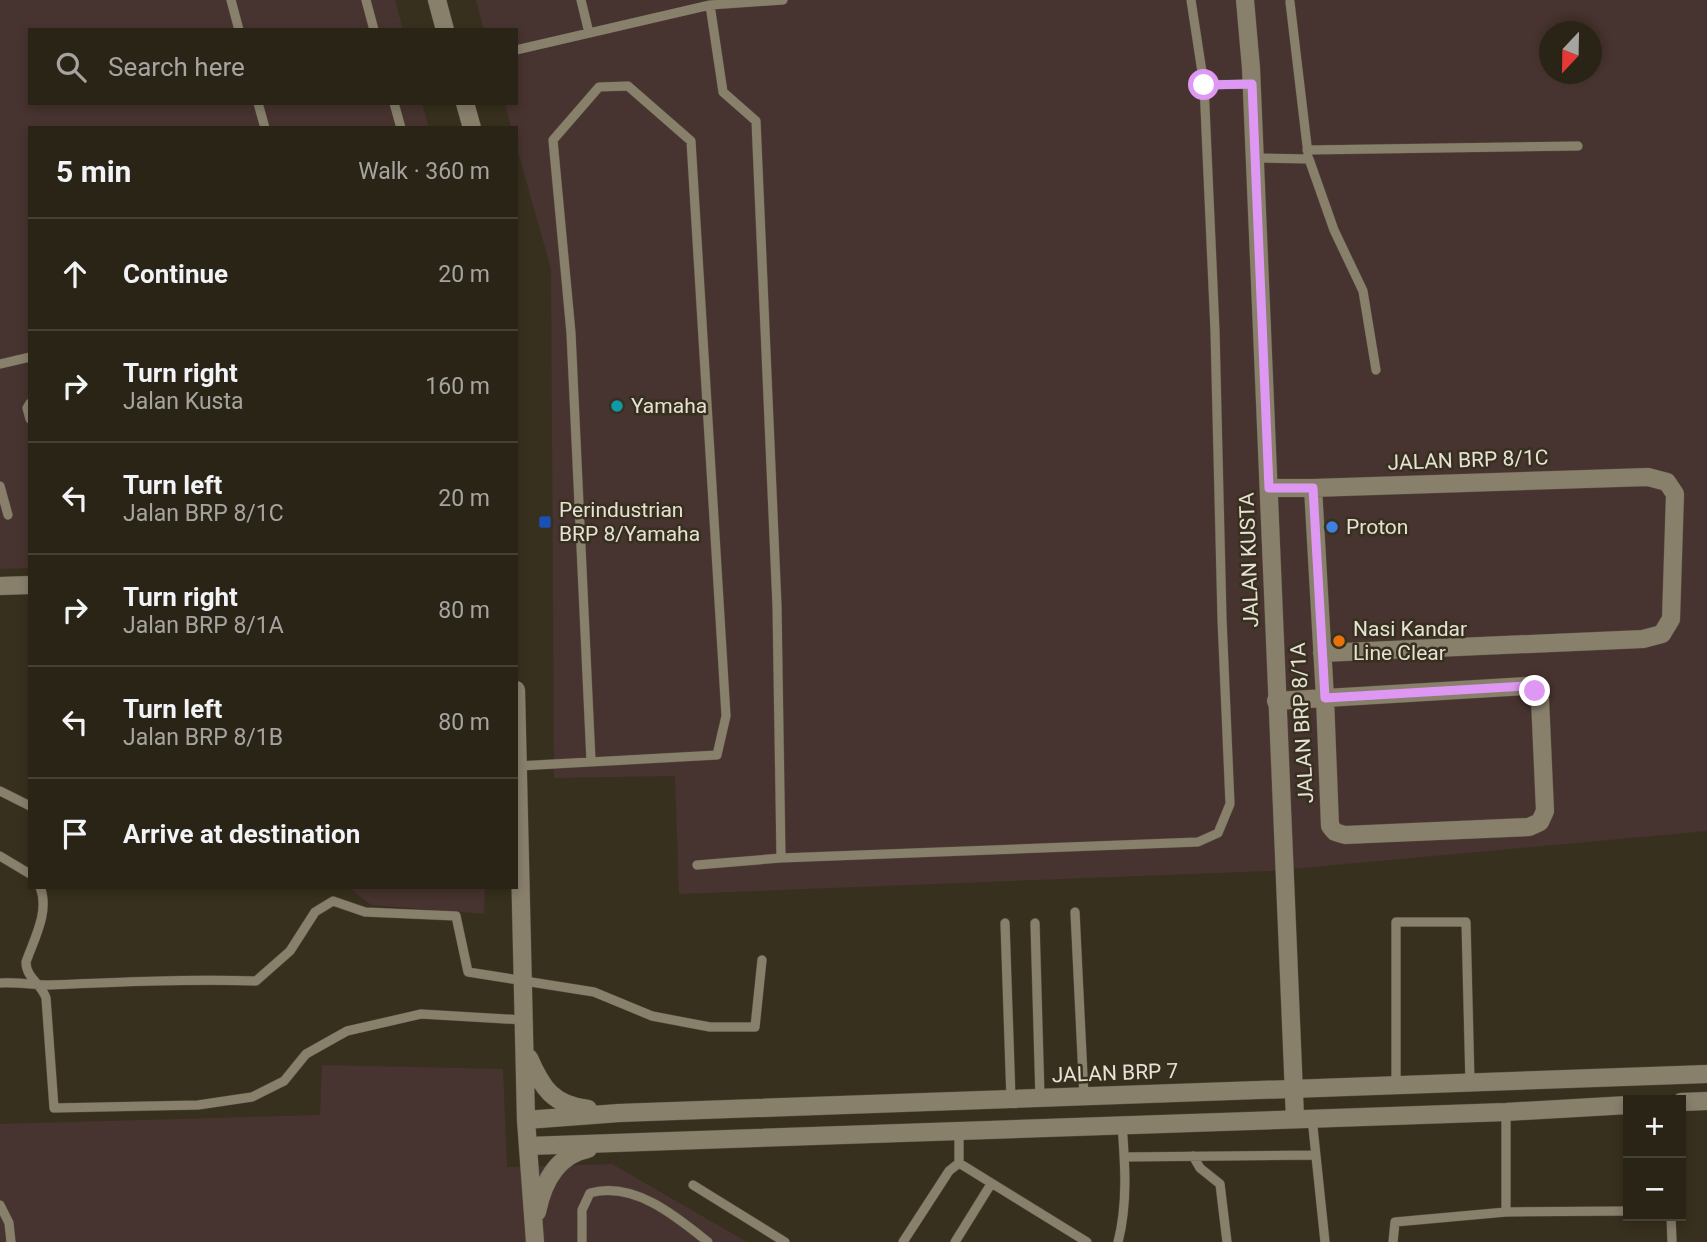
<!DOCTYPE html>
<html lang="en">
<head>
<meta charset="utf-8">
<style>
	:root { --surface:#2a2416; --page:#322c1f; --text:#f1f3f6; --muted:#a5a4a1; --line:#464135 }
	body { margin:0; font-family:Roboto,sans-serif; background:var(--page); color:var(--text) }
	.controls { position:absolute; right:21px; bottom:21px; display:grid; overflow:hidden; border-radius:0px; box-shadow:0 4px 10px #0003 }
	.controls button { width:63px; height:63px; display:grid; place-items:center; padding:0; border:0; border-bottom:2px solid var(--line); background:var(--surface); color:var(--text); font:35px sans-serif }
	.compass { position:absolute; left:1539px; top:21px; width:63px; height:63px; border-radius:50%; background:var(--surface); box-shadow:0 4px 10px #0003; rotate:202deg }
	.stop { position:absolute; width:21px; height:21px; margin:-16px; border:5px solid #de98f3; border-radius:50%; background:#fff }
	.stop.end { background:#de98f3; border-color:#fff; box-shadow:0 2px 7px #0008 }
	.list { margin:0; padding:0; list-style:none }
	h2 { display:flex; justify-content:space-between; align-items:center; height:91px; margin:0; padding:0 28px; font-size:30px }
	h2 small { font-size:23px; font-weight:400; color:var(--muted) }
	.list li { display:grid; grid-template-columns:46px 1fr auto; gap:21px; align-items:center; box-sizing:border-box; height:112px; padding:0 28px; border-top:2px solid var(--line) }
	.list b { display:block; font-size:26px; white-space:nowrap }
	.list p { margin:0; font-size:23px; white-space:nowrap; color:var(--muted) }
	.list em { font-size:23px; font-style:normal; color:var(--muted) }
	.icon { flex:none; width:38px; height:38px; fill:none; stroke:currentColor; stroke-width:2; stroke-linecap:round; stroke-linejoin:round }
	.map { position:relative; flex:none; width:1707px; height:1242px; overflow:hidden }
	.search { position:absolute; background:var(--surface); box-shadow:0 4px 10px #0003; left:28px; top:28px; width:490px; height:77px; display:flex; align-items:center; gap:18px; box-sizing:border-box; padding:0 24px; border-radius:0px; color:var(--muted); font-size:26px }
	.panel { position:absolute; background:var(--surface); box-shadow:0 4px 10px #0003; left:28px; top:126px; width:490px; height:763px; border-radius:0px }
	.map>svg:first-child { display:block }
	.industrial { fill:#47332f; fill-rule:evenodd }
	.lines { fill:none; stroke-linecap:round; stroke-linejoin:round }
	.service-casing { stroke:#534c3d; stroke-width:10 }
	.minor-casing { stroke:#534c3d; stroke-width:19 }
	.tertiary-casing { stroke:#534c3d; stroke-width:19 }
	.secondary-casing { stroke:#534c3d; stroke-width:19 }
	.service { stroke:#89806c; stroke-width:9 }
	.minor { stroke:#89806c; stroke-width:18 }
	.tertiary { stroke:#89806c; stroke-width:18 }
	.secondary { stroke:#89806c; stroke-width:18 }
	.route { stroke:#de98f3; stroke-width:9 }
	.culture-dot { fill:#0f9aa8; stroke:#38301e; stroke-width:2.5 }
	.transit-dot { fill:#1a4fb4; stroke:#38301e; stroke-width:2.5 }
	.shop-dot { fill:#3f7fe0; stroke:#38301e; stroke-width:2.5 }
	.food-dot { fill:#e8710a; stroke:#38301e; stroke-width:2.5 }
	.labels { text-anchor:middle; stroke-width:5; stroke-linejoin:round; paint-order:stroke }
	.poi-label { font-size:21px; fill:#e6e1d6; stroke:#38301e; text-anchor:start }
	.street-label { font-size:21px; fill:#e6e1d6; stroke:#38301e }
</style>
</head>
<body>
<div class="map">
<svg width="1707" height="1242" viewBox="0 0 1707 1242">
	<rect width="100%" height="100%" fill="#38301e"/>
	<path class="industrial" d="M 0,0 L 395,0 L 403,30 L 30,30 L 30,103 L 422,103 L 429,128 L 30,128 L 30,568 L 0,569 Z
		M 476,0 L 1707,0 L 1707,831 L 1269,871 L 679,894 L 675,776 L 554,778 L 551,269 L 516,145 L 516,128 L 511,128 L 505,103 L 516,103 L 516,30 L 484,30 ZM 1550,32 L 1592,32 L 1592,74 L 1550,74 Z
		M 348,887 L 485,887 L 484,914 L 371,905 Z
		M 322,1065 L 503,1069 L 507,1167 L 612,1164 L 747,1242 L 0,1242 L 0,1124 L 320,1115 Z"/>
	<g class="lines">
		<g class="service-casing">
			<path id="service" d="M 231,0 L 239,30
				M 366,0 L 374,30
				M 581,0 L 589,33
				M 1191,0 L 1204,85 L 1252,84
				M 1290,2 L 1308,154
				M 710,5 L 723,92 L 756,121 L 777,606 L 781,858
				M 516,50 L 710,5 L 783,0
				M 258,103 L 265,128
				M 394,103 L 401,128
				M 1307,150 L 1578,146
				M 1254,158 L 1309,159 L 1334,230 L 1363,291 L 1376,370
				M 0,364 L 30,357
				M 30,403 L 27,408 L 30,419
				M 0,486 L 8,515
				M 518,766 L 717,755 L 726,716 L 691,141 L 628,86 L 599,87 L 553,140 L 571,333 L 591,761
				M 0,791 L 30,806
				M 0,856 L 30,874
				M 697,865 L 781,858 L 1198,842 L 1218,833 L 1230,804 L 1222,619 L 1215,331 L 1204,85
				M 40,887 C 50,911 34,939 26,962 C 26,978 41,983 46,998 L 54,1108 L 198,1105 L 252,1097 L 284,1081 L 306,1054 L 347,1031 L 421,1014 L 524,1020
				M 1075,912 L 1084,1097
				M 1005,923 L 1011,1099
				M 1035,923 L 1040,1098
				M 0,983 C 17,982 32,985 49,985 C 118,982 187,979 256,981 L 290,951 L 315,912 L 333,901 L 365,912 L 456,916 L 468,972 L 594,992 L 652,1016 L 710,1027 L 755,1027 L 762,960
				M 1396,1085 L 1396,922 L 1466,922 L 1470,1083
				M 1312,1118 L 1325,1242
				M 959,1132 L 959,1163 L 1087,1242
				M 1193,1156 L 1200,1168 L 1220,1184 L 1227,1242
				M 1124,1157 L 1316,1155
				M 693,1185 L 785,1242
				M 0,1205 L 9,1223 L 11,1242
				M 1506,1212 L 1628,1211
				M 1671,1216 L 1672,1242
				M 582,1242 L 582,1210 L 590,1193 C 634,1181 676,1216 708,1242
				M 903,1242 L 949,1171 L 959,1163
				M 955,1242 L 991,1184
				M 1118,1242 C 1128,1203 1125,1164 1122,1124
				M 1393,1242 L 1395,1222 L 1506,1212 L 1506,1112"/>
		</g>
		<g class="minor-casing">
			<path id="minor" d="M 1269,488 L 1313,488 L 1648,477 L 1667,482 L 1675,494 L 1671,619 L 1662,634 L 1643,639 L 1322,653
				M 0,586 L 30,585
				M 1276,701 L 1527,686 L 1535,691 L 1540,699 L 1545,811 L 1540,822 L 1529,827 L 1345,835 L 1335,832 L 1330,826 L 1325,698 L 1313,488"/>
		</g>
		<g class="tertiary-casing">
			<path id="tertiary" d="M 1245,0 L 1251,68 L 1295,1118"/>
		</g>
		<g class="secondary-casing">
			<path id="secondary" d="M 437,0 L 445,30
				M 465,103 L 472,128
				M 516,690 L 526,1120 L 535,1242
				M 529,1058 C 542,1088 553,1105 588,1109
				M 1681,1102 L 1707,1101
				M 526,1120 L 619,1113 L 1707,1074
				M 528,1146 L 1506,1112 L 1628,1105
				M 537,1212 C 543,1183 557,1155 588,1149"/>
		</g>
		<use href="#service" class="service"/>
		<use href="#minor" class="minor"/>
		<use href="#tertiary" class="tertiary"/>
		<use href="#secondary" class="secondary"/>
	</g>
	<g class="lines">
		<path class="route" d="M 1204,85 L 1252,84 L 1269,488 L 1313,488 L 1325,698 L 1527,686 L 1535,691"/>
	</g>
	<circle class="culture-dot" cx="617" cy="406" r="7"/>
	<rect class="transit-dot" x="538" y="515" width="14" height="14" rx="3.5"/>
	<circle class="shop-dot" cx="1332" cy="527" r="7"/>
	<circle class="food-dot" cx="1339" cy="641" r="7"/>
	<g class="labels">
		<g class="poi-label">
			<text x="631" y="413">Yamaha</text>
			<text x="559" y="517">Perindustrian<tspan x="559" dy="24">BRP 8/Yamaha</tspan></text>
			<text x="1346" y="534">Proton</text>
			<text x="1353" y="636">Nasi Kandar<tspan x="1353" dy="24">Line Clear</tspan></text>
		</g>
		<g class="street-label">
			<text transform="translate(1468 460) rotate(-2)" y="7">JALAN BRP 8/1C</text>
			<text transform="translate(1249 560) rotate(-92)" y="7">JALAN KUSTA</text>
			<text transform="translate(1302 723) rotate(-93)" y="7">JALAN BRP 8/1A</text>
			<text transform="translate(1115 1073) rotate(-2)" y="7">JALAN BRP 7</text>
		</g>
	</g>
</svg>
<div class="controls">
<button>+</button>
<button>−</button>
</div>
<svg class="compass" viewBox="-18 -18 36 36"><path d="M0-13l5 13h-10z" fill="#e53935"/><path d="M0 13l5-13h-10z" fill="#a5a4a1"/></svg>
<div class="stop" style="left:1204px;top:85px"></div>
<div class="stop end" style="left:1535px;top:691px"></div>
<div class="search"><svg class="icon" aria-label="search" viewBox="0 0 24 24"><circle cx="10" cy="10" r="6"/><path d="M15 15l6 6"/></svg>Search here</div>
<section class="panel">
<h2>5 min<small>Walk · 360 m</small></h2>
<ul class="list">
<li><svg class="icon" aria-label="ahead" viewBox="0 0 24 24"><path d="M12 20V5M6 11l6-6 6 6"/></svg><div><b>Continue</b></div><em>20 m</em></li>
<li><svg class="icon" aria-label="right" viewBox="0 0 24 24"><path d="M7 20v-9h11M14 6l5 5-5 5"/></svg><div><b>Turn right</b><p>Jalan Kusta</p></div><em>160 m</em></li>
<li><svg class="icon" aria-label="left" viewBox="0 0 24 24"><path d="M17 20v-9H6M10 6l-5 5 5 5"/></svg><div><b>Turn left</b><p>Jalan BRP 8/1C</p></div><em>20 m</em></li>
<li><svg class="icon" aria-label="right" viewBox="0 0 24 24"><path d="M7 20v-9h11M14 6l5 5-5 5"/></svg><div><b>Turn right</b><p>Jalan BRP 8/1A</p></div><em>80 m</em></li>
<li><svg class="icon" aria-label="left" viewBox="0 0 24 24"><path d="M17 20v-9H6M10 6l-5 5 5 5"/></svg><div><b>Turn left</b><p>Jalan BRP 8/1B</p></div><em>80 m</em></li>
<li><svg class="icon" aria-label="arrive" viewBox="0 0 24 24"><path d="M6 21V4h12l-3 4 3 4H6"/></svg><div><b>Arrive at destination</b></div></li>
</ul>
</section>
</div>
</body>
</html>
